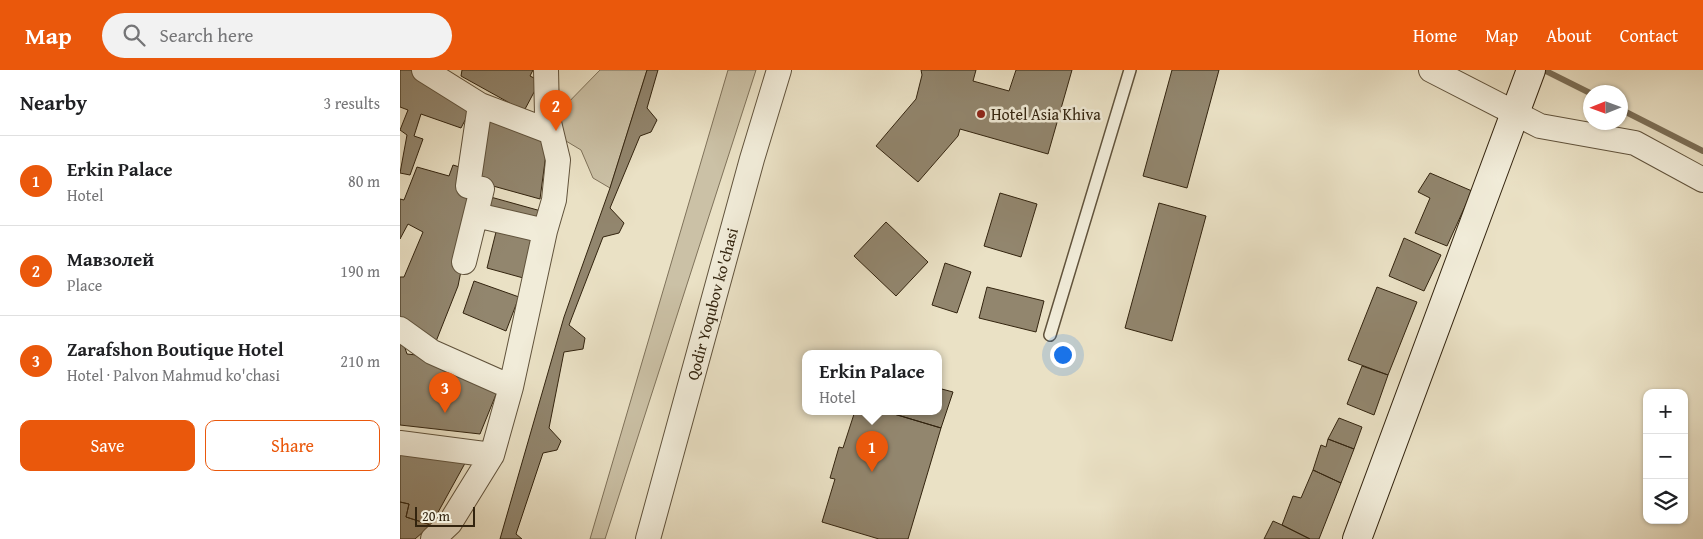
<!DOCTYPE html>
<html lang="en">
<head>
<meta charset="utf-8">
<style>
	:root { --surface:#fff; --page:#f2f2f2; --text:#202124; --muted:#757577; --line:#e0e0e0; --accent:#ea580c }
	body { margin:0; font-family:"Gentium Book Plus",serif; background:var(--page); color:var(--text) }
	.controls { position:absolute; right:15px; bottom:15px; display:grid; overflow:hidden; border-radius:10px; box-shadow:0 1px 4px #0004 }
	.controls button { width:45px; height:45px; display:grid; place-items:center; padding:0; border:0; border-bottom:1px solid var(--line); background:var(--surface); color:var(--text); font:25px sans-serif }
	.compass { position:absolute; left:1183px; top:15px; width:45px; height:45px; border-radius:50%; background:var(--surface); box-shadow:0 1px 4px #0004; rotate:269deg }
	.scale { position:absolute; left:15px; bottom:12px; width:60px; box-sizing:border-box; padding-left:5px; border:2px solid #33240f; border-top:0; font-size:14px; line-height:18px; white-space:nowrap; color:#33240f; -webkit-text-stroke:4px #f1ecd9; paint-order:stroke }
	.you { position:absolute; left:662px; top:284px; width:18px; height:18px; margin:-12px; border:4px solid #fff; border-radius:50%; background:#1a73e8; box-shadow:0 0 0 8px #1a73e833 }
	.badge { display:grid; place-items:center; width:32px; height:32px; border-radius:50%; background:var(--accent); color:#fff; font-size:16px; font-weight:700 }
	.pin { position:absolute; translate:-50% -41px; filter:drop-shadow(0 1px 2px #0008) }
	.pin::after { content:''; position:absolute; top:26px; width:18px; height:15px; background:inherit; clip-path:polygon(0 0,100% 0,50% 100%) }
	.popup { position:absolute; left:402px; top:280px; width:140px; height:65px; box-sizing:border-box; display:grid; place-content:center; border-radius:10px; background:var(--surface); filter:drop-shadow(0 1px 4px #0005); font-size:16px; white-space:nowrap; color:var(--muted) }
	.popup b { font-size:19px; color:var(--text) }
	.popup::after { content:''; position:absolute; left:50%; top:100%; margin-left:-10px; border:10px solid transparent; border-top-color:var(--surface) }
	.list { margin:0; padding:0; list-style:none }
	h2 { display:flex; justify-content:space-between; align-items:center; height:65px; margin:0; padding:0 20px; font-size:21px }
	h2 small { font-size:16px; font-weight:400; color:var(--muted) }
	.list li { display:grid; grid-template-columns:32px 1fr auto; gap:15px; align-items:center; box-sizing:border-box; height:90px; padding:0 20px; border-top:1px solid var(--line) }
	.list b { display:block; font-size:19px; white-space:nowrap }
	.list p { margin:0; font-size:16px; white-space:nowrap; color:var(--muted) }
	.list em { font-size:16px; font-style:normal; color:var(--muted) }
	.actions { display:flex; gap:10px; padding:15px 20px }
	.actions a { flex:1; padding:11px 0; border:1px solid var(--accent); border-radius:10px; text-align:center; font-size:18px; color:var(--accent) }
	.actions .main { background:var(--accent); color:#fff }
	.icon { flex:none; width:28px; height:28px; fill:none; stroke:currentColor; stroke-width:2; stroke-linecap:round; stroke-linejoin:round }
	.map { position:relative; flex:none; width:1303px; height:469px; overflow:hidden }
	header { display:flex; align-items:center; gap:30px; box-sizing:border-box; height:70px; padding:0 25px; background:var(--accent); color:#fff }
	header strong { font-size:24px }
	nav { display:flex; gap:28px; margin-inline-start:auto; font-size:18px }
	.search { width:350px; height:45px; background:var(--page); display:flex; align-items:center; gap:12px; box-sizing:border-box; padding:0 18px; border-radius:28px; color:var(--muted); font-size:19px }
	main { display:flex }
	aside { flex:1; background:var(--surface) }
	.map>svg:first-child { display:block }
	.green { fill:#cbc1a6; stroke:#7f725a }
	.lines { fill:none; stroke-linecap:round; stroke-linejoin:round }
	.stream { stroke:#7c6f57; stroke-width:6 }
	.building { fill:#92866e; stroke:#33240f }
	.lane-casing { stroke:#61533c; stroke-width:14 }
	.street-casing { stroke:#61533c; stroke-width:26 }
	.secondary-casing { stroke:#33240f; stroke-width:30 }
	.lane { stroke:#f1ecd9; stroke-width:11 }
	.street { stroke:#f1ecd9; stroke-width:24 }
	.secondary { stroke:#f1ecd9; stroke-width:28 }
	.poi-dot { fill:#8f2418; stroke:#f1ecd9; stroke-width:2 }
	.labels { text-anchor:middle; stroke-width:5; stroke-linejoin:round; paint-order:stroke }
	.poi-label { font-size:16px; fill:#33240f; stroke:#f1ecd9; text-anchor:start }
	.street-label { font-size:16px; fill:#33240f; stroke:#f1ecd9 }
</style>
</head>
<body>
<header>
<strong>Map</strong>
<div class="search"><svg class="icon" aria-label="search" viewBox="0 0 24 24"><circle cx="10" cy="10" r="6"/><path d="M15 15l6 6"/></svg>Search here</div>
<nav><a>Home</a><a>Map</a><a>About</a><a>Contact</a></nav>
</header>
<main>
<aside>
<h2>Nearby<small>3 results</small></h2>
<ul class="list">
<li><span class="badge">1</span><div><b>Erkin Palace</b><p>Hotel</p></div><em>80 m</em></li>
<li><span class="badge">2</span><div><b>Мавзолей</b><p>Place</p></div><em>190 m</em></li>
<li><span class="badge">3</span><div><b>Zarafshon Boutique Hotel</b><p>Hotel · Palvon Mahmud ko'chasi</p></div><em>210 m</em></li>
</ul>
<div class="actions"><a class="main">Save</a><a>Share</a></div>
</aside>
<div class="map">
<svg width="1303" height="469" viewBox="0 0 1303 469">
	<rect width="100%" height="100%" fill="#eae1c5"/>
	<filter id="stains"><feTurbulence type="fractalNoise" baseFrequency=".004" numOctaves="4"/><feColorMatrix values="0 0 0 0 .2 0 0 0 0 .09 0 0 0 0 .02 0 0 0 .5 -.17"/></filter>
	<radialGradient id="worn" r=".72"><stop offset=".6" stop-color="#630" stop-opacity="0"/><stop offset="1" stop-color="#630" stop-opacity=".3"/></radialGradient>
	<path class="green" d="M 200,0 L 247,0 L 210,118 L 193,108 L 181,80 L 151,62 L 158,43 Z
		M 328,0 L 356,0 L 205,469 L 190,469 Z"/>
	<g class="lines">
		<path class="stream" d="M 1144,0 L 1190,23
			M 1220,39 L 1303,81"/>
	</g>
	<path class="building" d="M 0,0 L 17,0 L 73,35 L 61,58 L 21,44 L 14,66 L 23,69 L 10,105 L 0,103 L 7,65 L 0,60 L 8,40 L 0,37 Z
		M 62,0 L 133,0 L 130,6 L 140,11 L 124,41 L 61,6 Z
		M 247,0 L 258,0 L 247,38 L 257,50 L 251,62 L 240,66 L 210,138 L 224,153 L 219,163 L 203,167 L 169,255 L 185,268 L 183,279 L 164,282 L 149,358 L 161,371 L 157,380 L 143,383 L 116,464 L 122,469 L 100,469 L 164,247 L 210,118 Z
		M 521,0 L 576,0 L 573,11 L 609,21 L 616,0 L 672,0 L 648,84 L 560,59 L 558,66 L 518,112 L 476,76 L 516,29 L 522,5 Z
		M 772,0 L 819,0 L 787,118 L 743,106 Z
		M 84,47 L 148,69 L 140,129 L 75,111 Z
		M 53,95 L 66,99 L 76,126 L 58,216 L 33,279 L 0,249 L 0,207 L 4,207 L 23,162 L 8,154 L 0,169 L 0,129 L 4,130 L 17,97 L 49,106 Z
		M 1030,103 L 1072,121 L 1047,176 L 1015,163 L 1030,128 L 1018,122 Z
		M 600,123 L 637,134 L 621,187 L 584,176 Z
		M 87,126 L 141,141 L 137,152 L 84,137 Z
		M 759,133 L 806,146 L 772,271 L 725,258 Z
		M 486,152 L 528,192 L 496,226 L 454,186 Z
		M 98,154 L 138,165 L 127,209 L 87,198 Z
		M 1004,168 L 1041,185 L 1024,221 L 989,206 Z
		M 545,193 L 571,202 L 557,243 L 532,235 Z
		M 74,211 L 119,227 L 106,261 L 63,243 Z
		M 587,217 L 644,231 L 636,262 L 579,248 Z
		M 977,217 L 1017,232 L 988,305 L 948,290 Z
		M 0,263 L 7,284 L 35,287 L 99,317 L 80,364 L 0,355 Z
		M 962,296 L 988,305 L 974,345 L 947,334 Z
		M 538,318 L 553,322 L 541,358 L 484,341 L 538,341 Z
		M 455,341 L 484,341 L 541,358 L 508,469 L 479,469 L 422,452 L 435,409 L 430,408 L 439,377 L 443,378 Z
		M 939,348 L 962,357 L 954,379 L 928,369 Z
		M 928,369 L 954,379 L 941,413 L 913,400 L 921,375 L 926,377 Z
		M 0,379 L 69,386 L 31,455 L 6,447 L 9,434 L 0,432 Z
		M 913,400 L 941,413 L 919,469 L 910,469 L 882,455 L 893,426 L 901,428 Z
		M 0,432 L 9,434 L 6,447 L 31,455 L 15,469 L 0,469 Z
		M 873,451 L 882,455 L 910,469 L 864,469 Z"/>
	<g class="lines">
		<g class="lane-casing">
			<path id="lane" d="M 650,265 L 730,0"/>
		</g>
		<g class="street-casing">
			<path id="street" d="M 24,0 L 80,35 L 151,62
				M 1031,0 L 1140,56 L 1235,73 L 1303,110
				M 76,145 L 145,161
				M 64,192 L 82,119 L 68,116 L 80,35
				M 0,259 L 32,282 L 111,317
				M 0,373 L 92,385
				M 33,469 L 50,453 L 92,385 L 111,317 L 145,161 L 154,130 L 158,90 L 147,44 L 146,0
				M 248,469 L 352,89 L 379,0"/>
		</g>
		<g class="secondary-casing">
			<path id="secondary" d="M 957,469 L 1131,0"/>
		</g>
		<use href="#lane" class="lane"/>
		<use href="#street" class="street"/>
		<use href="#secondary" class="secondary"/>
	</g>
	<circle class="poi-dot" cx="581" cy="44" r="5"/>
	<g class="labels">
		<g class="poi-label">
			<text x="591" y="50">Hotel Asia Khiva</text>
		</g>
		<g class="street-label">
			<text transform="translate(312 234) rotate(-75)" y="6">Qodir Yoqubov ko'chasi</text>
		</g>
	</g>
	<rect width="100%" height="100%" filter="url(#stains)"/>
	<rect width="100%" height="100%" fill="url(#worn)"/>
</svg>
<div class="controls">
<button>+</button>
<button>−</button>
<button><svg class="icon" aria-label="layers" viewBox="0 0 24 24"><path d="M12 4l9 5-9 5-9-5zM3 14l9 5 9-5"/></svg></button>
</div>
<svg class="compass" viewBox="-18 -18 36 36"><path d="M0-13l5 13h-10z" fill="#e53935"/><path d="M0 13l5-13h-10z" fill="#757577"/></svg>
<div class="scale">20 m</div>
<div class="you"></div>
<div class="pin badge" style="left:472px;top:402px">1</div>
<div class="popup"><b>Erkin Palace</b>Hotel</div>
<div class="pin badge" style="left:156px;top:61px">2</div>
<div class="pin badge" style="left:45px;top:343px">3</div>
</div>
</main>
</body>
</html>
